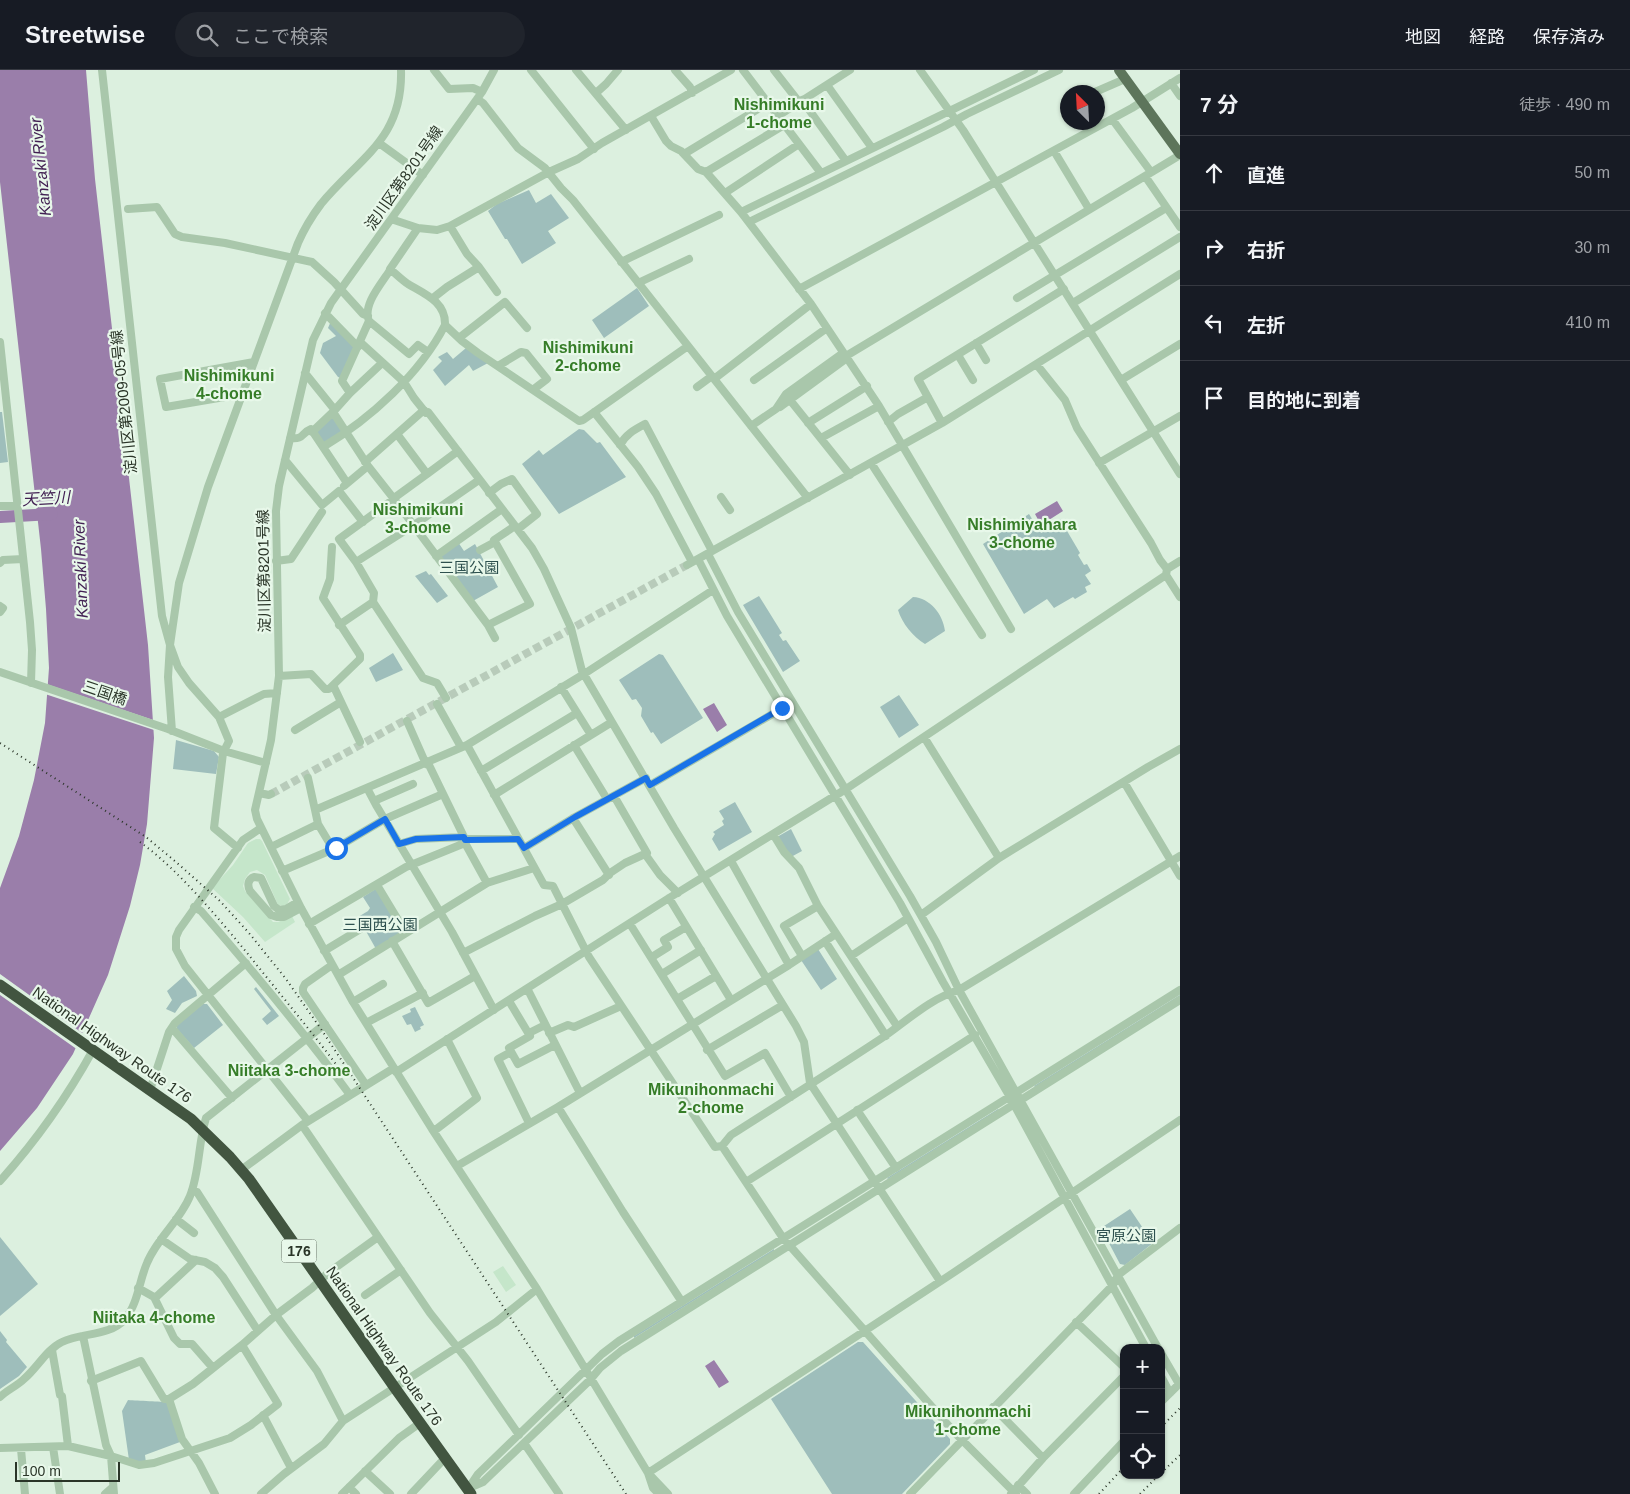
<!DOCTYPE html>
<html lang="ja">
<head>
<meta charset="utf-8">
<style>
	:root { --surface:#171b24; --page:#20242c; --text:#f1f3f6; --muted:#9ea1a6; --line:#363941 }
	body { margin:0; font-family:Arial,"Noto Sans JP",sans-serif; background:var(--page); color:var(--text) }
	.controls { position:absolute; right:15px; bottom:15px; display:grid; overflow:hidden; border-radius:10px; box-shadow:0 1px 4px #0004 }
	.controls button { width:45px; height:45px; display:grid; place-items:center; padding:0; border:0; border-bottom:1px solid var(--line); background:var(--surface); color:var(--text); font:25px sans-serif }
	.compass { position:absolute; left:1060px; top:15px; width:45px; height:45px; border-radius:50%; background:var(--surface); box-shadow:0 1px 4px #0004; rotate:336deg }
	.scale { position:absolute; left:15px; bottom:12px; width:105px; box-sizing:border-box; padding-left:5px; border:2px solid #2a3528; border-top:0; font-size:14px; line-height:18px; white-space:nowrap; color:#2a3528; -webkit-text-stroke:4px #e8f8ea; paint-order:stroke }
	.stop { position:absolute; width:15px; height:15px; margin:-11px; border:4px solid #1a73e8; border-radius:50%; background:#fff }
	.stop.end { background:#1a73e8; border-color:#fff; box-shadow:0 1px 5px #0008 }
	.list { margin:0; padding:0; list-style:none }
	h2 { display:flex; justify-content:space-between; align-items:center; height:65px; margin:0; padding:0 20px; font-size:21px }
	h2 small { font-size:16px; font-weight:400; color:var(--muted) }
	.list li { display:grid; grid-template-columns:32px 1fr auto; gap:15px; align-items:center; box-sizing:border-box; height:75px; padding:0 20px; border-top:1px solid var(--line) }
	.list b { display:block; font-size:19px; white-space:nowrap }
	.list em { font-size:16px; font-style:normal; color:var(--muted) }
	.icon { flex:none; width:28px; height:28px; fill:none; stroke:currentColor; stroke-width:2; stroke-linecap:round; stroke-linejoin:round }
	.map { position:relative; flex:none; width:1180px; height:1424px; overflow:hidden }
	header { display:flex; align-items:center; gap:30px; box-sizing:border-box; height:70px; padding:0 25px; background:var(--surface); border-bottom:1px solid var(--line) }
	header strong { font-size:24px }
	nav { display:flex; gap:28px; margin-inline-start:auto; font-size:18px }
	.search { width:350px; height:45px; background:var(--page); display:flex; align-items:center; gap:12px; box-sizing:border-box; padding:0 18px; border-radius:28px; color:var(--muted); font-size:19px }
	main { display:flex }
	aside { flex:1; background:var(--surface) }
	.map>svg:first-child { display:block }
	.green { fill:#9ebebb }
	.plaza { fill:#c5e6ca }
	.water { fill:#9a7eaa }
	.pier { fill:#dcf0df }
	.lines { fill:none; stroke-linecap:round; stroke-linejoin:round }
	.river { stroke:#9a7eaa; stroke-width:12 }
	.minor-tunnel { stroke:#b8cbba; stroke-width:8; stroke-dasharray:8 4; stroke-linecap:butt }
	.minor { stroke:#a9c7ab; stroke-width:8 }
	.major { stroke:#5d755b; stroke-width:10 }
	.highway { stroke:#425540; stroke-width:11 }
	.rail { stroke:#2a3528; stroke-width:2; stroke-dasharray:1 4; stroke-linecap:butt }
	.route { stroke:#1a73e8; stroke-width:6 }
	.labels { text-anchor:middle; stroke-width:4.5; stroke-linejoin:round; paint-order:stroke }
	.shield { fill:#e8f8ea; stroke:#637062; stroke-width:1 }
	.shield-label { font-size:14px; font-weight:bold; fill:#2a3528 }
	.street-label { font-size:15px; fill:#2a3528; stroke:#e8f8ea }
	.park-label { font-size:15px; fill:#2e514f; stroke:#e8f8ea }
	.neighbourhood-label { font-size:16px; font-weight:bold; fill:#367d28; stroke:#e8f8ea }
	.water-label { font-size:16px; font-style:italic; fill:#422153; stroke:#e8f8ea }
</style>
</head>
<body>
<header>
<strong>Streetwise</strong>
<div class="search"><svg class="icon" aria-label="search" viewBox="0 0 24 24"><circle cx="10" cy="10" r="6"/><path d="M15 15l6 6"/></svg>ここで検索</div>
<nav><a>地図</a><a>経路</a><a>保存済み</a></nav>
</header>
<main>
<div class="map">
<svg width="1180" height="1424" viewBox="0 0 1180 1424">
	<rect width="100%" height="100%" fill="#dcf0df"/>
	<path class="green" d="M 529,120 L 536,133 L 551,124 L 569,148 L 548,161 L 556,173 L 522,194 L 507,169 L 505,169 L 488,141 L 497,134 Z
		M 637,218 L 649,236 L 604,268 L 592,250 Z
		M 331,251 L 354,276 L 341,308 L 338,307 L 320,283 L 323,273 L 336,266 L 328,258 Z
		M 466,278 L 488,293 L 473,301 L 469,295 L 445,316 L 433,300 L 442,291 L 438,287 L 447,282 L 453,289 Z
		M 0,342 L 2,342 L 8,392 L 0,393 Z
		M 332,345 L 342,361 L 324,375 L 316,361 Z
		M 579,359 L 584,360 L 597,373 L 600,372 L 626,407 L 559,444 L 522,394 L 539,380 L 543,385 Z
		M 1029,444 L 1041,463 L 1060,449 L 1080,483 L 1078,485 L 1084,495 L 1087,494 L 1091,501 L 1085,505 L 1091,514 L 1085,517 L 1087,522 L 1075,529 L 1073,527 L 1054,538 L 1047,529 L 1024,544 L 983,474 Z
		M 458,472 L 464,481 L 475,474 L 498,517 L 473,531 L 439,485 Z
		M 426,501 L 429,505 L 431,504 L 448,526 L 437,533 L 415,506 Z
		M 759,526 L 782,563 L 779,565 L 783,571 L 786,570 L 800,591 L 783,602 L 743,535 Z
		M 913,527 C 930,528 943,544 945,561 L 925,574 C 913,567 902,553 898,540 Z
		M 393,583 L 403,600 L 376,612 L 369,598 Z
		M 659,584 L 663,585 L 703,648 L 661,674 L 653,662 L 651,663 L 641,646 L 642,638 L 636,629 L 632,630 L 619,610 Z
		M 899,625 L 919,655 L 899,668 L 880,637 Z
		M 176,670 L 214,681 L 219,687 L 216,704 L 173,699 Z
		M 735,732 L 752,762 L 719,781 L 712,769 L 715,764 L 713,762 L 724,755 L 722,751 L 724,749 L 719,741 Z
		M 791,759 L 802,781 L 791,787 L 777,767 Z
		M 377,818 L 403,862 L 376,879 L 358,847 L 368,841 L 370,838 L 363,827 Z
		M 818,879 L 837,909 L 821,920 L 801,890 Z
		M 184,906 L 196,921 L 197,926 L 182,933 L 175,943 L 166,939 L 172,930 L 167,921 Z
		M 256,917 L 279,946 L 267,955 L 262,949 L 271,941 L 254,919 Z
		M 1180,925 L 1180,927 L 1035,1017 L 1034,1016 Z
		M 203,934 L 207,934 L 223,955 L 194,978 L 177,959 L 177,955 Z
		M 415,937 L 424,955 L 420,957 L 421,959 L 415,962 L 411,954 L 407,955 L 402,946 L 411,942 L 410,939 Z
		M 998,1039 L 999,1040 L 888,1109 L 887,1108 Z
		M 1130,1139 L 1153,1173 L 1125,1195 L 1120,1194 L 1101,1158 Z
		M 0,1167 L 38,1214 L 0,1246 Z
		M 774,1179 L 774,1181 L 634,1268 L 634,1266 Z
		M 0,1261 L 7,1270 L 6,1272 L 27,1297 L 19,1306 L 0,1319 Z
		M 858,1272 L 863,1272 L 950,1369 L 950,1374 L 902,1424 L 832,1424 L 771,1329 Z
		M 128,1330 C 138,1331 161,1331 168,1333 L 180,1372 L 145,1385 L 146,1393 L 129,1390 L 122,1341 Z"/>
	<path class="plaza" d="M 256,769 L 260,769 L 262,771 L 290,829 L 287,834 L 283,836 L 278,835 L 265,805 L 257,800 L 250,802 L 245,809 L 243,816 L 245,821 L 273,852 L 278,852 L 292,846 L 295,852 L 265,872 L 243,847 L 212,818 L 233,795 L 248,773 Z
		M 503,1196 L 516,1215 L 506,1222 L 493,1202 Z"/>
	<path class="water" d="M 0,0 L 86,0 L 95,109 L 148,575 L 154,668 L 147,754 L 140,795 L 130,836 L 108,905 L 73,984 L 37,1038 L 0,1081 L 0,818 L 19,766 L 34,710 L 45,653 L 49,598 L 46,539 L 41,479 L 0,112 Z
		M 1057,431 L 1063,441 L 1041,455 L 1035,444 Z
		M 714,633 L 727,655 L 717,662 L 703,639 Z
		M 714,1290 L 729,1312 L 719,1318 L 705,1296 Z"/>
	<path class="pier" d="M 46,614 L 156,651 L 157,661 L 45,624 Z
		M 0,904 L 85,965 L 78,980 L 0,925 Z"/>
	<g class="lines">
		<path class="river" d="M 0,447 L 52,444"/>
		<path class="minor-tunnel" d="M 271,724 L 687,495"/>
		<path class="minor" d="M 102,0 L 162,546 L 170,575 L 168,607 L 172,661
			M 434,0 L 449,19 L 473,18 L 482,22
			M 494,0 L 482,22 L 331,233 L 313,270 L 279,416 L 276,441 L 279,606 L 271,670 L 255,740 L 257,749 L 301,838 L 353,932 L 432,1059 L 537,1219 L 648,1403 L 653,1418 L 659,1424
			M 531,0 L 594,79
			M 576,0 L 626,60
			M 675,0 L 690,17 L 692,23
			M 743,0 L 821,103
			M 774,0 L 799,32
			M 920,0 L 963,60 L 1180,404
			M 1171,13 L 1180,26
			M 827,15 L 872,78
			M 1095,22 L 1125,9
			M 596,23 L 606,14 L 618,0
			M 477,29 L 483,33 L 518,78 L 545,98 L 561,118 L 573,130 L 808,428
			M 802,30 L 846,91
			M 651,46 L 666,71 L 671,76 L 681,81 L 698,99 L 706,102 L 741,142 L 811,234 L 879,336 L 1011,559
			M 778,46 L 850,0
			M 1112,49 L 1151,102
			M 379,73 L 423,105
			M 1054,81 L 1089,139
			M 684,84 L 768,33
			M 706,102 L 784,55
			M 1145,106 L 1180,157
			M 725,123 L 799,74
			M 128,139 L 157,137 L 175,164 L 182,167 L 225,173 L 312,192 L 334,212 L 363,244 L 368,246
			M 741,142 L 1034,0
			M 391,149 L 418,158
			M 749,152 L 943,57 L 967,44 L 1059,0
			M 450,156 L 467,184 L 479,197 L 497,222
			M 621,192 L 719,145
			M 390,200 C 382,213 362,235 369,251 L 342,311 L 350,323 L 333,342 L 368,396 L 394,429 L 488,555 L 495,568
			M 638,213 L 689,189
			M 799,219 L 1132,38 L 1180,8
			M 433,228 L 447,217 L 479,197
			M 1017,228 L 1166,138
			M 1073,233 L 1180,167
			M 325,243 L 358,277
			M 369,251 L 409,284 L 418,275 L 428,282
			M 459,268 L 505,232 L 527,258
			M 0,272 L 30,552 L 32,580 L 31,613
			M 360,272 L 404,312 L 414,328 L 426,343 L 428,342 L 532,478 L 544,499 L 571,558 L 582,601 L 674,758 L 796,956 L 804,972 L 810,1013 L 940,1211
			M 976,273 L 986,290
			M 688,276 L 583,350 L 579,351 L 478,283 L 462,271 L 445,255 C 446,232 425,224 408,214 C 402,210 396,204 390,199 L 418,158 L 437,160 L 450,156 L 549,102 L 578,89 L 602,73 L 731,0
			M 958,285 L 973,310
			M 846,286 L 1180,85
			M 1037,295 L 1065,330 L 1077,358 L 1151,473 L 1160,490 L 1167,499
			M 498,296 L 521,282 L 526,283 L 547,309 L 534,319
			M 305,303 L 334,339
			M 714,309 L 811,234
			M 754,310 L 827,258
			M 1121,310 L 1180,274
			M 697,317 L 712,306
			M 350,323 L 382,293
			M 242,324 L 166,337 L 160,309 L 254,292
			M 790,330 L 850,405
			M 780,337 L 847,288
			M 594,342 L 638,397 L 656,424 L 692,492
			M 888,352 L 898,344 L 928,327
			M 808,353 L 867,316
			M 942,353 L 918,309 L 1064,219
			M 751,356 L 776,339 L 786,324 L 843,283
			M 312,362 L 333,342
			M 290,368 C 304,370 301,363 311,359 L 347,413
			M 821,368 L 879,336
			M 620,375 C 626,364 634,360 645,354 L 712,481
			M 323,377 C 370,349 420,304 445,255
			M 285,390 L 322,435 L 339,421 L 363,452
			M 365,392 L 424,340
			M 871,393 L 982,565
			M 1099,393 L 1180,346
			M 427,404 L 458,381
			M 344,416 L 368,396
			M 489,423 L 501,414 L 512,409 L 537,444 L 518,459
			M 721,427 L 730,440
			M 394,428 L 427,404 L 397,364
			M 394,429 L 339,469 L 356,492 L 374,523 L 373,532 L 423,608 L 437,613 L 446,628
			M 0,436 L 17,436
			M 480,480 L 495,472
			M 708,484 L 738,542 L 910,826 L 936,872 L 959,920 L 1158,1278
			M 436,486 L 502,439
			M 698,489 L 727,546 L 900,833 L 943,912 L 1010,1027 L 1146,1278
			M 276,491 L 291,489 L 322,442
			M 356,492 L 414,455 L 479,410
			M 0,493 L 3,490 L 23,489
			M 687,495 L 942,353 L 1180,204
			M 1166,505 L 1180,527
			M 0,536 L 3,538 L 0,542
			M 339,555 L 373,532
			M 488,555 L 530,534 L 494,470 L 515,456
			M 0,602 L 168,659 L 224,681 L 266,693
			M 279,606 L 311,604 L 325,619 L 329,619 L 360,589 L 360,585 L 323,528 L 330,509 L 332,477
			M 333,615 L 360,672
			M 561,617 L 591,665
			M 437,634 L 461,677
			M 219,647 L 264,624 L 277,623
			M 407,651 L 426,694
			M 295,660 L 341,632
			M 924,667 L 999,788 L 1148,697 L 1180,679
			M 467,675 L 544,815 L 553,816 L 589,887 L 715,1077 L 722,1076 L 731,1065 C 781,1033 832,1001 882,968 C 907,951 929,929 959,920 L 1180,786
			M 574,675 L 607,729
			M 428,693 L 465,769 L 465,773 L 487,813
			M 481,701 L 577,643
			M 308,708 L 315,740
			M 1124,712 L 1180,806
			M 650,715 L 783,638
			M 367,718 L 376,735 L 452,862 L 494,940
			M 259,723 L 269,725 L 271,724
			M 494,725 L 612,652
			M 374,731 L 413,714
			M 573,748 L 609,805
			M 318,754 L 333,779
			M 261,758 L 243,770 L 179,860 L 176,867 L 176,879 L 185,896 L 308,1051
			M 773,764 L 784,782 L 799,798 L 818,836 L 897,956
			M 465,769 L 518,769
			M 399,774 L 416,769 L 464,767
			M 271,777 L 318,754 L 315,740 L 467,675 L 584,604 L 713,520
			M 238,778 L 214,758 L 223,683 L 229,671 L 219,647 L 189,613 L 178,597 L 170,575 L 179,513 L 208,417 L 298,173 C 304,159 312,146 321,134 C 360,87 403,69 401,0
			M 524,778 L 575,747 L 646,708
			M 645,784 L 660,805 L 678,823
			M 731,791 L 789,895
			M 282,801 L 336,778 L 385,749 L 443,724
			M 377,815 L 406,863
			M 669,828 L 731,930
			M 298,832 L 286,839 L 279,840 L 274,836 L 261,808 L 254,807 C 248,809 247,815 250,821 L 271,845 L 277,847 L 284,847 L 301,838
			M 194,837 L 201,841 C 253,901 303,961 350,1025
			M 921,845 L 999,788
			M 309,854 L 406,797 L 465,773
			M 630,854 L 725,1006 L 765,983 L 791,1027
			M 392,871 L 428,933 L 475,906
			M 825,871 L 886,966
			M 324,881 L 362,858
			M 463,883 L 535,846 L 562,834 L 603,810 L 610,803 L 625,793 L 647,783 L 614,726
			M 802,886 L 784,856 L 818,836
			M 851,886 L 908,848
			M 652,887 L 668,877 L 664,870 L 686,857
			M 332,895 L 305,914 L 303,918 L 303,922 L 366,1015
			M 662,904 L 701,880
			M 338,905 L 487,813 L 534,798
			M 528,920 L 580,1023
			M 677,929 L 716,906
			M 509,931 L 530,966 L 509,978 L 518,994 L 555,975
			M 353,932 L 383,914
			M 366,953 L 423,923
			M 172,958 L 232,1028
			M 529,963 L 545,955
			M 549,963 L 568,955 L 574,957 L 621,936
			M 707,980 L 783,935
			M 511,982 L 498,989 L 529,1053
			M 396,1002 L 669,828 L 846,719 L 1166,505 L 1167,499 L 1180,491
			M 150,1020 L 169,962 L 175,953 L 246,893
			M 558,1037 L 623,1142 L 682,1232
			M 857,1040 L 896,1098
			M 302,1055 L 430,1243 L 468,1291 L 519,1365
			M 434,1061 L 477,1028 L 447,969
			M 722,1076 L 783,1168 L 955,1363 L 1016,1424
			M 457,1096 L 558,1037 L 789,895 L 836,864
			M 241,1100 L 302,1055 L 394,998
			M 0,1111 C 36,1071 67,1027 93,980
			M 746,1112 L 975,965
			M 192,1120 L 197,1122 L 276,1245 L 317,1301 L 343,1351
			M 176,1149 L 194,1163
			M 161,1169 L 190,1189 L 205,1192 L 215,1198 L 223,1207 L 258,1261
			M 138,1218 L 154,1227 L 174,1268 L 180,1274 L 192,1274 L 213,1298
			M 365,1225 L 401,1200
			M 155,1228 L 196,1190
			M 1076,1252 L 1124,1297
			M 83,1266 L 106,1375 L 111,1386 L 114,1424
			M 52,1280 L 60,1325 L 62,1326 L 68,1376
			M 1161,1283 L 1179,1314
			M 1161,1306 L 1170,1323
			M 91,1311 L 141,1291 L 164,1329 L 169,1329 L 193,1314 L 242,1275 L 276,1245 L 312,1218 L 328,1203 L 378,1167
			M 0,1327 C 7,1320 17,1316 24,1309 C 37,1298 47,1279 62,1272 C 82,1262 109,1267 125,1249 C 138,1234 139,1211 147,1193 C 157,1168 180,1151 190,1126 C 200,1101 198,1073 206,1048 L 325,954
			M 169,1329 L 182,1369 L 199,1393 L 215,1424
			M 1161,1332 L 1180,1313
			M 993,1337 L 1043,1388
			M 263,1345 L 291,1398
			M 524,1373 L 559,1424
			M 53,1377 L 60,1424
			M 0,1378 L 68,1376 L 111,1386 L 139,1395 L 154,1393 L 230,1368 L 251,1355 L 278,1334 L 242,1275
			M 21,1379 L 25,1424
			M 365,1401 L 390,1424
			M 648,1403 L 950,1205 L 1180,1050
			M 649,1404 L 668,1424
			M 1018,1415 L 1027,1424
			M 349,1417 L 356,1424
			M 469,1418 L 483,1412 L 590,1310 L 600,1298 L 621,1281 L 1180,930
			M 468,1419 L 478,1404 L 602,1284 L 619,1271 L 1180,920
			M 105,1424 L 113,1417
			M 261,1424 L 284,1404 L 324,1374 L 343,1351 L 496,1252 L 537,1219
			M 342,1424 L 399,1368 L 420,1353
			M 411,1424 L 445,1388
			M 910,1424 L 1113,1215 L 1118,1205 L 1180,1158
			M 1011,1424 L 1043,1388 L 1124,1306
			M 1074,1424 L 1124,1371"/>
		<path class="major" d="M 1119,0 L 1180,84"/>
		<path class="highway" d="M 0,915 L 191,1049 L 230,1087 L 249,1109 L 395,1318 L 471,1424"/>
		<path class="rail" d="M 0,673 L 146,767 L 176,792 L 220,831 L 249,863 L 286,909 L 321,959 L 626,1424
			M 140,772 C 180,801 217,847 248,884 C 278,922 309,958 338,997
			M 1161,1357 L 1180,1338
			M 1161,1403 L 1180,1385
			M 1099,1424 L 1124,1397
			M 1140,1424 L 1159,1405"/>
	</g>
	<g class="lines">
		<path class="route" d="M 336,778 L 385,749 L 399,774 L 416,769 L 464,767 L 465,770 L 518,769 L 524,778 L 575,747 L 646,708 L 650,715 L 782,638"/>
	</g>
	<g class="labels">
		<rect class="shield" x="281.5" y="1169.5" width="35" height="23" rx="4"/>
		<g class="shield-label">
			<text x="299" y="1186">176</text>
		</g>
		<g class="street-label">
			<text transform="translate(404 108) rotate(-55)" y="5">淀川区第8201号線</text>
			<text transform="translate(124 332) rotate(-96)" y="5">淀川区第2009-05号線</text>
			<text transform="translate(264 501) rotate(-91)" y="5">淀川区第8201号線</text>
			<text transform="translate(105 623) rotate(19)" y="5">三国橋</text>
			<text transform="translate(112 975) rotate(35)" y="5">National Highway Route 176</text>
			<text transform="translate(384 1276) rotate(55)" y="5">National Highway Route 176</text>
		</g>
		<g class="park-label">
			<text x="469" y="503">三国公園</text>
			<text x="380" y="860">三国西公園</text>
			<text x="1126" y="1171">宮原公園</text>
		</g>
		<g class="neighbourhood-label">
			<text x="779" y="40">Nishimikuni<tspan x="779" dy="18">1-chome</tspan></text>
			<text x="588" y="283">Nishimikuni<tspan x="588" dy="18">2-chome</tspan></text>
			<text x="229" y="311">Nishimikuni<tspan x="229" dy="18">4-chome</tspan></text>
			<text x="418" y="445">Nishimikuni<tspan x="418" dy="18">3-chome</tspan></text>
			<text x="1022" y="460">Nishimiyahara<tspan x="1022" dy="18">3-chome</tspan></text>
			<text x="289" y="1006">Niitaka 3-chome</text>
			<text x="711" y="1025">Mikunihonmachi<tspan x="711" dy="18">2-chome</tspan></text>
			<text x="154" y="1253">Niitaka 4-chome</text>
			<text x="968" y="1347">Mikunihonmachi<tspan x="968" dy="18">1-chome</tspan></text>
		</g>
		<g class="water-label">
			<text transform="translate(40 97) rotate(-96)" y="6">Kanzaki River</text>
			<text transform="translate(46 428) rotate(-3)" y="6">天竺川</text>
			<text transform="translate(80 499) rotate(-92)" y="6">Kanzaki River</text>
		</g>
	</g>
</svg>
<div class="controls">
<button>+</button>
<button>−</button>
<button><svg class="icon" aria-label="locate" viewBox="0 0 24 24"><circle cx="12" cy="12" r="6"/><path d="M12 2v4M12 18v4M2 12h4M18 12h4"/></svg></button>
</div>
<svg class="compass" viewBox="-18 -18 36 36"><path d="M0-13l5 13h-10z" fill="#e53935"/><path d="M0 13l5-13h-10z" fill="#9ea1a6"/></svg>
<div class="scale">100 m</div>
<div class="stop" style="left:336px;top:778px"></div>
<div class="stop end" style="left:782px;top:638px"></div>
</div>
<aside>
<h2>7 分<small>徒歩 · 490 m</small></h2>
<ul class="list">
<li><svg class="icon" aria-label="ahead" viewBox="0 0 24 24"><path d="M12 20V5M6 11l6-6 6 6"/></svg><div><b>直進</b></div><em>50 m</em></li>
<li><svg class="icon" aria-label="right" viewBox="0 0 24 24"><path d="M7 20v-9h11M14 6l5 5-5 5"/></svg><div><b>右折</b></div><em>30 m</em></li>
<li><svg class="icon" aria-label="left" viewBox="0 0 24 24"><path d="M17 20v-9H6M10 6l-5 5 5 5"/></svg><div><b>左折</b></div><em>410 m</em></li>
<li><svg class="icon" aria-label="arrive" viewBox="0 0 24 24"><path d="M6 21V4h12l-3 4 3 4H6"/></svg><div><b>目的地に到着</b></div></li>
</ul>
</aside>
</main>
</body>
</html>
